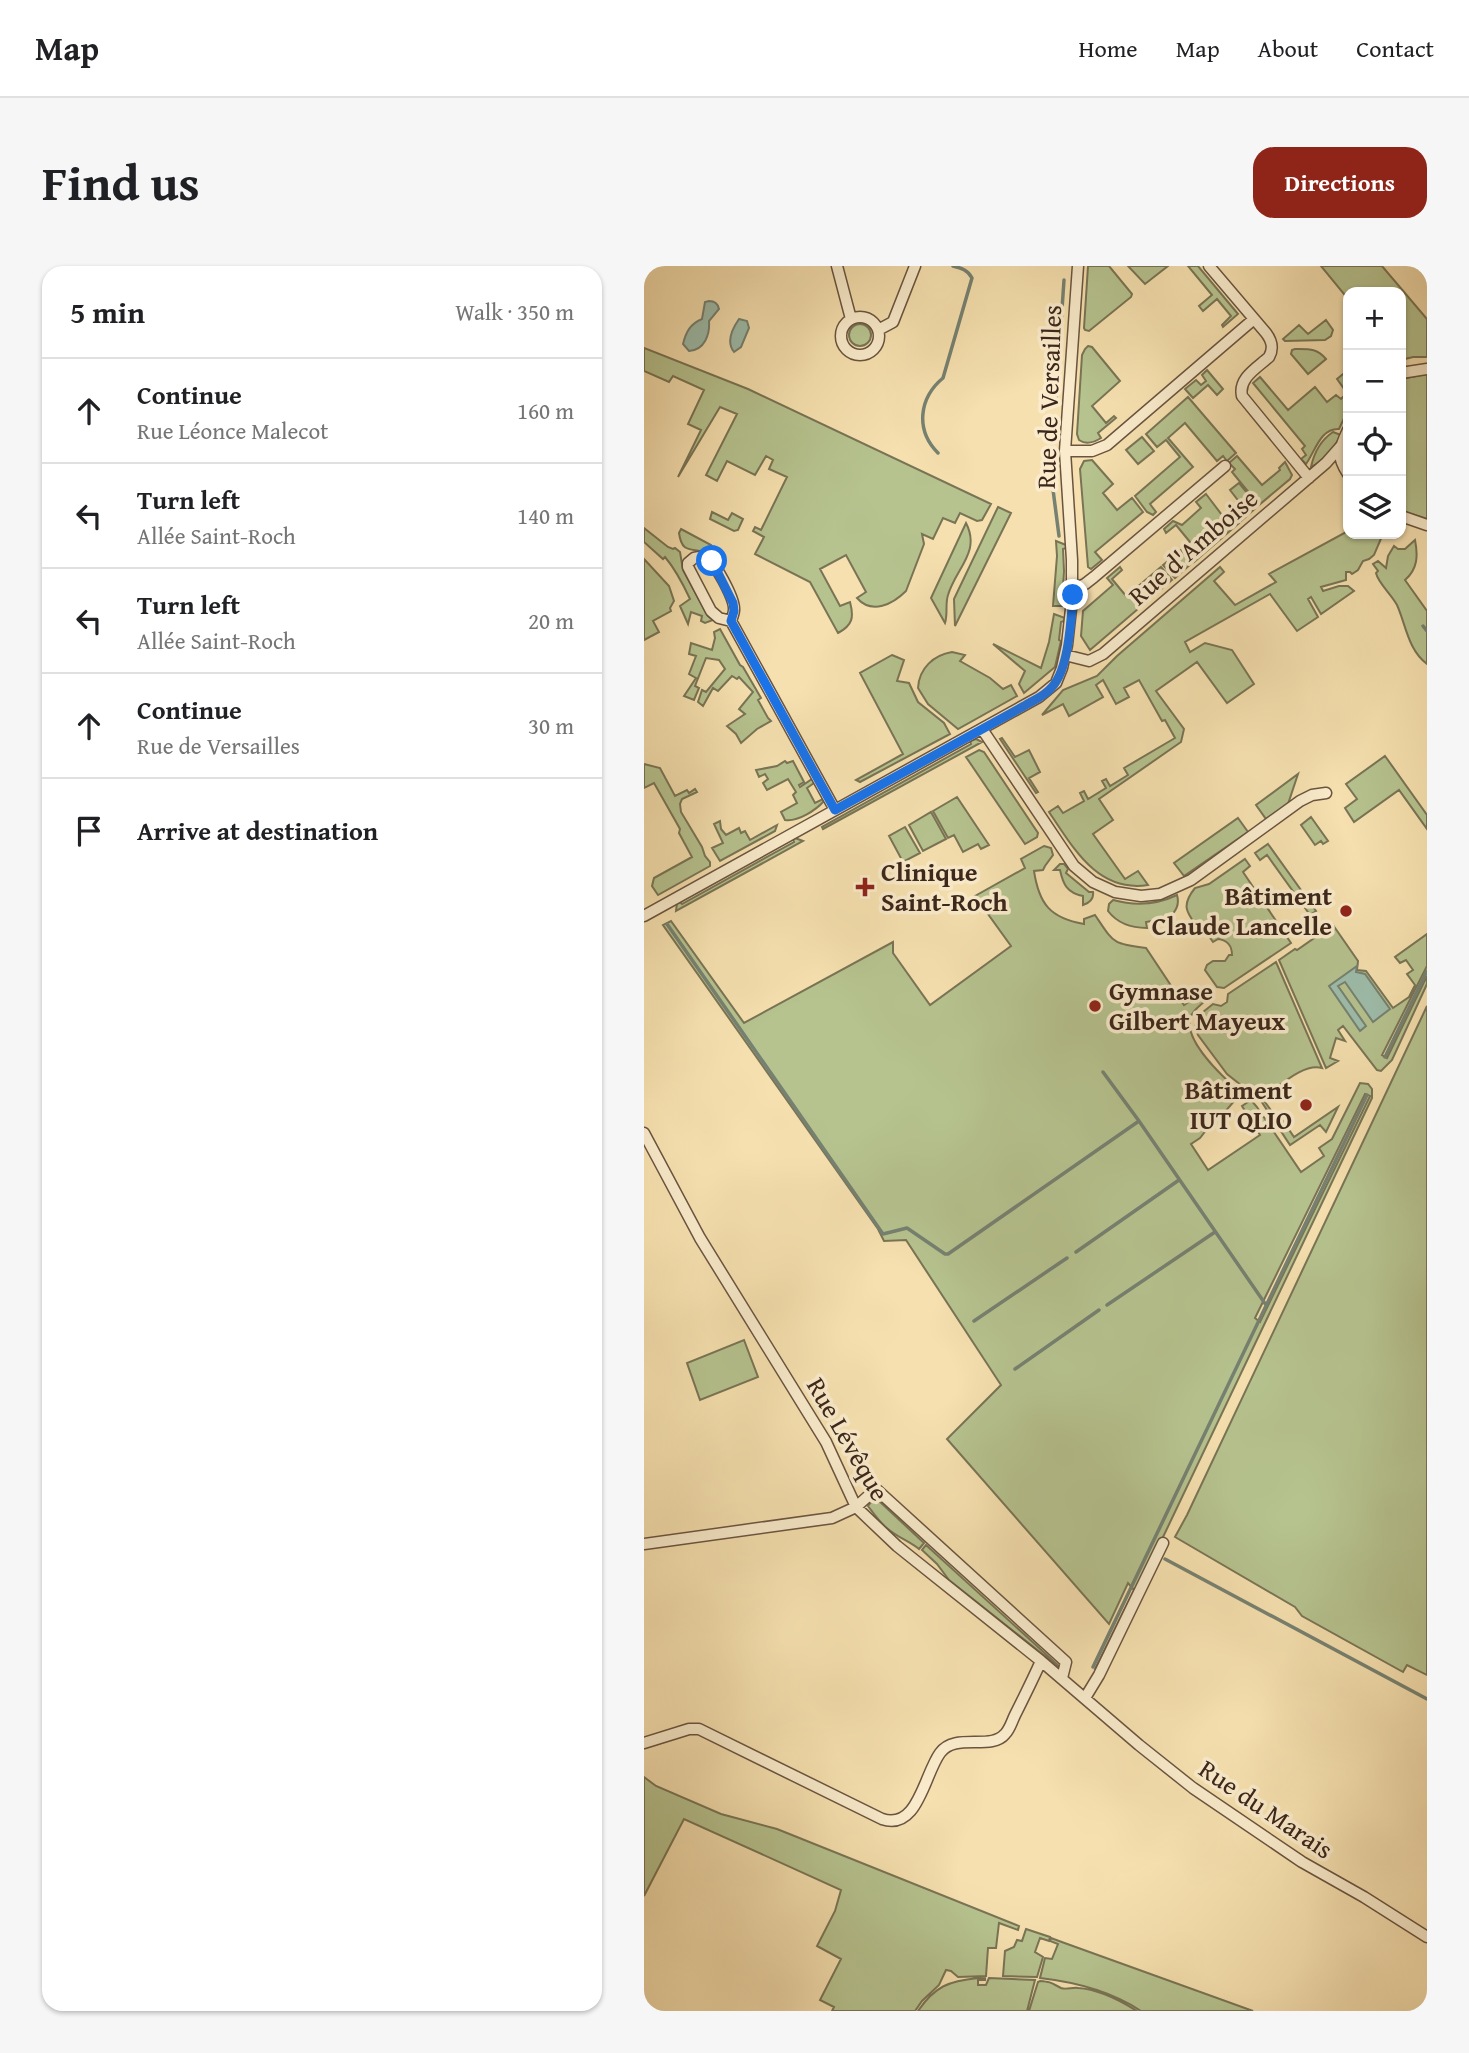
<!DOCTYPE html>
<html lang="en">
<head>
<meta charset="utf-8">
<style>
	:root { --surface:#fff; --page:#f6f6f6; --text:#202124; --muted:#757577; --line:#e0e0e0; --accent:#8f2418 }
	body { margin:0; font-family:"Gentium Book Plus",serif; background:var(--page); color:var(--text) }
	.controls { position:absolute; right:21px; top:21px; display:grid; overflow:hidden; border-radius:14px; box-shadow:0 2px 5px #0004 }
	.controls button { width:63px; height:63px; display:grid; place-items:center; padding:0; border:0; border-bottom:2px solid var(--line); background:var(--surface); color:var(--text); font:35px sans-serif }
	.stop { position:absolute; width:21px; height:21px; margin:-16px; border:5px solid #1a73e8; border-radius:50%; background:#fff }
	.stop.end { background:#1a73e8; border-color:#fff; box-shadow:0 2px 7px #0008 }
	.list { margin:0; padding:0; list-style:none }
	h2 { display:flex; justify-content:space-between; align-items:center; height:91px; margin:0; padding:0 28px; font-size:30px }
	h2 small { font-size:23px; font-weight:400; color:var(--muted) }
	.list li { display:grid; grid-template-columns:46px 1fr auto; gap:21px; align-items:center; box-sizing:border-box; height:105px; padding:0 28px; border-top:2px solid var(--line) }
	.list b { display:block; font-size:26px; white-space:nowrap }
	.list p { margin:0; font-size:23px; white-space:nowrap; color:var(--muted) }
	.list em { font-size:23px; font-style:normal; color:var(--muted) }
	.icon { flex:none; width:38px; height:38px; fill:none; stroke:currentColor; stroke-width:2; stroke-linecap:round; stroke-linejoin:round }
	.map { position:relative; flex:none; width:783px; height:1745px; overflow:hidden; border-radius:21px }
	header { display:flex; align-items:center; gap:42px; box-sizing:border-box; height:98px; padding:0 35px; background:var(--surface); border-bottom:2px solid var(--line) }
	header strong { font-size:33px }
	nav { display:flex; gap:38px; margin-inline-start:auto; font-size:24px }
	.intro { display:flex; align-items:center; justify-content:space-between; box-sizing:border-box; height:168px; padding:0 42px }
	h1 { margin:0; font-size:49px }
	.button { padding:18px 32px; border-radius:21px; background:var(--accent); color:#fff; font-size:24px; font-weight:700 }
	main { display:flex; gap:42px; padding:0 42px }
	aside { flex:1; background:var(--surface); border-radius:21px; box-shadow:0 2px 5px #0004 }
	.map>svg:first-child { display:block }
	.green { fill:#b6c38f; stroke:#797455; stroke-width:2; fill-rule:evenodd }
	.water { fill:#9dbdab; stroke:#768171; stroke-width:2 }
	.lines { fill:none; stroke-linecap:round; stroke-linejoin:round }
	.stream { stroke:#768171; stroke-width:3.5 }
	.street-casing { stroke:#6a5440; stroke-width:13 }
	.street { stroke:#f9ebcb; stroke-width:10 }
	.route { stroke:#1a73e8; stroke-width:9 }
	.poi-dot { fill:#8f2418; stroke:#f9ebcb; stroke-width:2.5 }
	.labels { text-anchor:middle; stroke-width:7; stroke-linejoin:round; paint-order:stroke }
	.street-label { font-size:26px; fill:#3c261b; stroke:#f9ebcb }
	.poi-label { font-size:26px; font-weight:bold; fill:#3c261b; stroke:#f9ebcb; text-anchor:start }
</style>
</head>
<body>
<header>
<strong>Map</strong>
<nav><a>Home</a><a>Map</a><a>About</a><a>Contact</a></nav>
</header>
<div class="intro"><h1>Find us</h1><a class="button">Directions</a></div>
<main>
<aside>
<h2>5 min<small>Walk · 350 m</small></h2>
<ul class="list">
<li><svg class="icon" aria-label="ahead" viewBox="0 0 24 24"><path d="M12 20V5M6 11l6-6 6 6"/></svg><div><b>Continue</b><p>Rue Léonce Malecot</p></div><em>160 m</em></li>
<li><svg class="icon" aria-label="left" viewBox="0 0 24 24"><path d="M17 20v-9H6M10 6l-5 5 5 5"/></svg><div><b>Turn left</b><p>Allée Saint-Roch</p></div><em>140 m</em></li>
<li><svg class="icon" aria-label="left" viewBox="0 0 24 24"><path d="M17 20v-9H6M10 6l-5 5 5 5"/></svg><div><b>Turn left</b><p>Allée Saint-Roch</p></div><em>20 m</em></li>
<li><svg class="icon" aria-label="ahead" viewBox="0 0 24 24"><path d="M12 20V5M6 11l6-6 6 6"/></svg><div><b>Continue</b><p>Rue de Versailles</p></div><em>30 m</em></li>
<li><svg class="icon" aria-label="arrive" viewBox="0 0 24 24"><path d="M6 21V4h12l-3 4 3 4H6"/></svg><div><b>Arrive at destination</b></div></li>
</ul>
</aside>
<div class="map">
<svg width="783" height="1745" viewBox="0 0 783 1745">
	<rect width="100%" height="100%" fill="#f6e0af"/>
	<filter id="stains"><feTurbulence type="fractalNoise" baseFrequency=".00286" numOctaves="4"/><feColorMatrix values="0 0 0 0 .2 0 0 0 0 .09 0 0 0 0 .02 0 0 0 .5 -.17"/></filter>
	<radialGradient id="worn" r=".72"><stop offset=".6" stop-color="#630" stop-opacity="0"/><stop offset="1" stop-color="#630" stop-opacity=".3"/></radialGradient>
	<path class="green" d="M 444,0 L 465,0 L 488,28 L 487,31 L 445,65 L 441,64 L 440,62 Z
		M 484,0 L 524,0 L 501,18 Z
		M 544,0 L 554,0 L 594,48 L 579,61 L 578,59 L 587,50 L 573,33 L 559,45 L 555,40 L 568,29 Z
		M 677,0 L 738,0 L 783,53 L 783,91 L 769,91 L 757,94 L 757,26 L 704,26 L 704,33 Z
		M 682,54 L 689,64 L 687,70 L 681,74 L 641,75 L 639,73 L 655,59 L 664,68 Z
		M205 69a11 11 0 1 1 22 0a11 11 0 1 1-22 0Z
		M 444,80 L 448,81 L 476,115 L 448,140 L 462,157 L 470,150 L 472,152 L 454,167 L 457,172 C 451,176 442,179 435,174 L 433,168 L 438,89 L 441,83 Z
		M 0,82 L 104,123 L 347,238 L 338,254 L 333,255 L 316,247 L 311,257 L 299,252 L 289,273 L 278,268 L 280,278 L 262,325 C 249,338 228,349 213,332 L 222,326 L 202,289 L 176,303 L 196,340 L 206,336 C 210,351 209,359 194,367 L 166,316 L 111,288 L 120,271 L 109,265 L 111,261 L 117,264 L 143,211 L 125,203 L 129,194 L 122,190 L 111,209 L 83,195 L 73,215 L 62,209 L 93,148 L 76,141 L 34,211 L 57,164 L 44,158 L 60,124 L 29,110 L 25,116 L 0,105 Z
		M 651,83 C 665,83 673,82 682,93 L 664,108 L 647,88 L 648,84 Z
		M 563,104 L 579,123 L 573,129 L 564,119 L 549,132 L 541,123 L 552,114 L 557,119 L 562,115 L 558,109 Z
		M 704,104 L 704,144 L 695,163 C 676,162 671,186 662,198 L 657,193 L 662,189 L 658,183 L 661,180 L 609,117 L 616,111 L 644,144 L 671,121 L 683,136 L 692,129 L 697,133 L 703,127 L 693,113 Z
		M 783,108 L 783,253 L 757,245 L 757,113 Z
		M 544,131 L 592,187 L 583,195 L 579,190 L 573,195 L 541,157 L 524,172 L 549,201 L 506,238 L 512,246 L 509,249 L 503,246 L 491,230 L 536,191 L 522,174 L 513,181 L 502,168 Z
		M 689,166 L 697,169 C 690,182 681,195 667,201 C 670,187 677,174 689,166 Z
		M 498,171 L 510,185 L 494,198 L 482,184 Z
		M 593,190 L 618,219 L 636,204 L 635,202 L 641,196 L 648,209 L 646,213 L 615,239 L 588,206 L 591,203 L 585,197 Z
		M 448,194 L 469,218 L 459,227 L 473,244 L 488,232 L 499,246 L 451,286 L 458,294 L 447,303 L 444,301 L 436,203 L 440,195 Z
		M 595,217 L 614,240 L 597,255 L 590,246 L 592,244 L 591,242 L 596,237 L 586,224 Z
		M 562,228 L 581,253 L 588,248 L 595,257 L 550,296 L 539,282 L 546,276 L 532,259 L 522,267 L 520,263 L 529,255 L 538,259 L 557,242 L 552,236 Z
		M 354,241 L 367,247 L 311,360 L 310,333 Z
		M 68,246 L 84,254 L 88,247 L 99,253 L 94,264 L 90,265 L 66,253 Z
		M 322,257 C 337,286 312,302 304,329 C 301,338 304,348 301,357 L 287,332 Z
		M 0,262 L 24,281 L 29,283 L 31,282 L 36,286 L 39,304 L 64,350 L 69,354 L 61,357 L 57,355 L 58,350 L 47,346 L 44,358 L 36,340 L 46,333 C 39,318 32,304 21,291 L 19,293 L 0,276 Z
		M 37,263 L 67,279 L 64,287 C 48,281 38,289 35,267 Z
		M 704,265 L 704,268 L 739,268 L 730,289 L 725,293 L 719,295 L 714,304 L 708,308 L 706,306 L 702,306 L 702,314 L 677,321 L 679,325 L 695,320 L 704,320 L 710,325 L 677,348 L 667,331 L 664,333 L 674,351 L 653,365 L 626,328 L 541,376 L 546,386 L 561,377 L 588,384 L 610,418 L 583,437 L 553,396 L 512,425 L 540,463 L 537,476 L 455,533 L 469,554 L 449,568 L 481,613 L 494,605 L 504,619 C 453,627 429,581 405,546 L 414,540 L 419,547 L 440,535 L 436,527 L 440,525 L 444,533 L 462,522 L 458,515 L 462,513 L 466,520 L 484,509 L 480,502 L 531,472 L 521,454 L 518,455 L 495,414 L 480,422 L 485,431 L 472,438 L 459,414 L 452,419 L 459,431 L 425,450 L 419,438 L 398,449 L 419,424 L 453,410 L 473,390 L 576,301 L 580,306 L 570,315 L 591,339 L 632,316 L 625,308 Z
		M 771,274 C 774,289 774,303 761,314 L 783,345 L 783,398 C 764,384 762,359 753,339 C 748,329 734,317 732,307 L 734,305 L 729,298 L 734,295 L 742,302 L 744,290 L 750,280 L 754,283 L 761,283 Z
		M 412,275 L 422,279 L 422,282 L 419,283 L 420,305 L 418,340 L 409,340 L 413,290 Z
		M 537,284 L 548,297 L 531,312 L 519,299 Z
		M 0,293 L 25,320 L 30,335 L 26,342 L 27,345 L 9,355 L 15,366 L 0,374 Z
		M 476,301 L 478,304 L 468,313 L 482,330 L 497,318 L 508,331 L 446,384 L 437,370 L 439,345 L 469,319 L 463,312 Z
		M 517,301 L 528,314 L 510,329 L 499,316 Z
		M 410,348 L 421,352 L 420,355 L 417,356 L 415,374 L 417,375 L 411,401 L 380,427 L 375,418 L 381,405 L 349,378 L 397,402 L 405,376 Z
		M 76,363 L 96,399 L 99,401 L 117,432 L 114,434 L 124,452 L 127,455 L 113,463 L 97,477 L 92,468 L 83,460 L 101,448 L 95,443 L 109,426 L 95,411 L 93,413 L 88,410 L 74,425 L 69,422 L 59,440 L 54,436 L 58,424 L 62,426 L 81,403 L 75,394 L 62,392 L 51,420 L 55,422 L 50,434 L 40,430 L 52,412 L 45,408 L 52,390 L 45,388 L 47,377 L 68,384 L 71,372 L 70,366 Z
		M 308,386 L 321,389 L 316,395 L 346,412 L 359,423 L 367,419 L 373,430 L 314,463 L 284,438 L 274,422 C 275,402 290,389 308,386 Z
		M 248,389 L 260,394 L 253,415 L 265,417 L 274,436 L 300,457 L 306,468 L 216,516 L 212,514 L 259,488 L 216,407 Z
		M 358,472 L 371,491 L 385,484 L 396,506 L 385,512 L 394,526 L 392,527 L 356,473 Z
		M 332,473 L 338,476 L 179,563 L 178,561 L 327,478 L 326,475 Z
		M 335,484 L 340,486 L 394,567 L 393,571 L 381,578 L 322,491 Z
		M 741,490 L 783,549 L 783,563 L 755,524 L 710,556 L 701,542 L 713,533 L 702,518 Z
		M 141,495 L 143,497 L 149,495 L 160,516 L 155,519 L 156,521 L 168,513 L 170,517 L 163,522 L 171,537 L 179,533 L 180,535 C 172,544 154,556 141,554 L 137,546 L 153,537 L 149,529 L 152,526 L 144,513 L 123,524 L 119,517 L 124,513 L 121,508 L 115,511 L 112,504 L 133,500 Z
		M 0,498 L 16,502 L 31,530 L 43,524 L 45,527 L 51,523 L 53,526 L 38,533 L 36,538 L 37,546 L 58,581 L 61,590 L 66,596 L 66,600 L 14,629 L 8,620 L 10,612 L 48,591 L 35,567 L 36,563 L 10,517 L 0,522 Z
		M 654,508 L 644,538 L 622,553 L 612,539 Z
		M 313,531 L 345,579 L 337,583 L 334,578 L 319,586 L 310,569 L 304,572 L 289,545 Z
		M 287,546 L 302,573 L 279,585 L 265,559 Z
		M 667,551 L 684,575 L 679,578 L 677,575 L 671,579 L 657,559 Z
		M 594,552 L 604,566 L 540,610 L 530,597 Z
		M 76,555 L 77,563 L 82,569 L 95,562 L 97,567 L 101,565 L 106,574 L 133,559 L 131,565 L 76,595 L 68,582 L 79,577 L 70,558 Z
		M 261,561 L 276,587 L 259,596 L 245,570 Z
		M 151,572 L 159,575 L 32,645 L 33,637 L 36,636 L 38,638 L 150,576 L 149,573 Z
		M 624,578 L 672,645 L 666,649 L 623,589 L 616,594 L 611,587 Z
		M 400,580 L 407,582 L 409,589 L 401,600 L 399,604 L 390,605 C 395,638 406,652 440,658 L 440,653 L 451,649 C 470,677 468,678 502,682 L 540,739 L 565,722 L 567,725 C 564,737 552,739 547,750 C 537,773 581,813 597,827 L 580,847 L 577,845 L 556,872 L 547,878 L 564,904 L 616,869 L 598,840 L 607,834 L 613,841 L 657,906 L 680,890 L 675,882 L 688,873 L 716,817 L 724,818 L 728,823 L 728,832 L 510,1290 L 454,1404 L 451,1403 L 490,1324 L 484,1317 L 465,1358 L 303,1173 L 357,1119 L 262,974 L 240,975 L 234,963 L 19,659 L 27,655 L 100,757 L 249,676 L 249,687 L 286,739 L 367,680 L 331,630 L 381,602 L 377,593 ZM 721,828 L 726,830 L 616,1056 L 611,1052 Z
		M 601,593 L 606,600 L 599,606 L 647,677 L 580,722 L 573,721 L 561,704 L 563,699 L 569,695 L 581,695 L 585,689 L 588,689 C 588,680 583,674 574,673 L 569,676 L 562,666 L 558,668 C 546,649 534,643 551,622 L 565,618 Z
		M 416,598 L 420,598 L 424,603 L 422,607 L 445,626 L 449,626 C 450,633 445,637 439,639 L 439,630 C 423,627 419,618 416,604 L 410,604 Z
		M 533,629 C 538,646 522,654 510,661 L 508,655 L 502,656 L 503,662 C 488,662 474,658 464,645 L 465,638 L 469,634 C 491,640 512,639 533,629 Z
		M 689,659 L 714,695 L 713,704 L 722,705 L 749,742 L 765,731 L 771,719 L 763,708 L 769,704 L 762,694 L 756,697 L 751,691 L 783,668 L 783,700 L 738,789 L 743,792 L 783,710 L 783,718 L 748,794 L 737,805 L 733,804 L 699,760 L 694,764 L 701,775 L 692,772 L 686,792 L 694,795 L 682,802 L 635,694 L 651,683 L 653,684 Z
		M 632,696 L 678,802 C 660,797 638,818 622,829 L 621,836 L 631,850 L 635,849 L 650,871 L 694,841 L 682,866 L 676,859 L 646,879 L 617,835 L 583,808 L 554,769 L 551,761 L 554,750 L 569,738 L 577,740 L 583,736 L 584,728 Z
		M 783,740 L 783,1409 L 763,1399 L 759,1406 L 658,1350 L 651,1341 L 531,1271 L 543,1249 Z
		M 100,1074 L 114,1111 L 56,1134 L 43,1097 Z
		M 234,1234 L 280,1277 L 275,1283 C 265,1275 253,1271 244,1263 C 236,1257 230,1248 224,1240 L 228,1235 Z
		M 282,1279 L 416,1401 L 416,1402 L 305,1314 L 293,1298 L 278,1284 Z
		M 0,1511 L 12,1520 L 77,1548 L 133,1563 L 375,1660 L 374,1664 L 355,1657 L 352,1682 L 344,1682 L 342,1710 L 314,1711 L 307,1705 L 302,1704 L 295,1719 L 278,1735 L 271,1745 L 188,1745 L 190,1741 L 176,1734 L 197,1693 L 173,1680 L 191,1645 L 197,1624 L 40,1553 L 0,1630 Z
		M 382,1663 L 406,1671 L 405,1675 L 396,1672 L 391,1686 L 399,1691 L 393,1711 L 359,1710 L 361,1685 L 370,1681 L 373,1674 L 378,1675 Z
		M 407,1672 L 415,1675 L 609,1745 L 497,1745 C 467,1725 431,1716 396,1712 L 401,1692 L 408,1693 L 414,1678 L 406,1675 Z
		M 334,1712 L 341,1712 L 341,1714 L 334,1714 L 334,1719 L 342,1719 L 345,1712 L 391,1714 L 383,1745 L 274,1745 C 291,1720 305,1715 334,1712 Z
		M 396,1715 C 408,1716 407,1717 417,1722 C 422,1724 429,1721 434,1722 C 454,1723 477,1735 493,1745 L 385,1745 L 394,1716 Z"/>
	<path class="water" d="M 65,35 C 71,35 74,38 75,43 L 65,55 C 66,68 61,84 45,85 L 39,78 C 42,66 46,58 58,53 L 61,36 Z
		M 95,53 L 103,55 L 105,62 L 97,81 L 90,86 C 82,76 88,63 95,53 Z
		M 713,700 L 712,706 L 721,708 L 746,743 L 729,756 L 701,716 L 694,720 L 722,760 L 716,765 L 685,720 Z"/>
	<g class="lines">
		<path class="stream" d="M 412,131 L 420,14
			M 294,187 C 271,164 275,132 299,112 L 328,12 C 324,4 317,2 309,0
			M 407,208 L 415,270
			M 779,360 L 783,365
			M 23,658 L 239,968 L 263,962 L 301,988 L 304,988 L 495,855 L 459,806
			M 741,791 L 783,705
			M 495,855 L 622,1039
			M 432,986 L 535,914
			M 463,1039 L 571,966
			M 330,1055 L 423,992
			M 371,1103 L 455,1044
			M 521,1293 L 783,1433
			M 449,1401 L 723,829"/>
		<g class="street-casing">
			<path id="street" d="M 193,0 L 207,53
				M 565,0 L 622,67 C 628,75 630,82 625,91 C 613,102 594,112 598,130 L 665,212
				M197 70a19 19 0 1 1 38 0a19 19 0 1 1-38 0Z
				M 234,64 L 249,56 L 271,0
				M 757,107 L 783,103
				M 704,164 C 695,183 692,190 704,208
				M 421,185 L 448,185 L 463,179 L 610,53
				M 757,250 L 783,259
				M 429,323 L 441,318 L 450,311 L 581,200
				M 87,355 L 75,352 L 67,345 L 44,301 L 44,297 L 50,292 L 61,290 C 70,294 91,333 90,344 C 90,347 88,352 87,355 L 191,544
				M 421,389 L 445,395 L 459,388 L 682,197 L 697,180
				M 338,463 L 430,600 L 449,616 L 471,626 L 497,630 L 516,628 L 547,614 L 656,535 L 668,529 L 682,527
				M 0,650 L 395,431 L 412,417 L 418,402 L 423,379 L 428,334 L 428,294 L 421,185 L 434,0
				M 0,867 L 56,972 L 182,1176 L 212,1241 L 253,1280 L 397,1395 L 495,1479 L 549,1522 L 658,1596 L 720,1631 L 783,1671
				M 0,1278 L 188,1252 L 212,1241 L 232,1223 L 422,1396 L 418,1412
				M 441,1432 L 455,1409 L 519,1277
				M 0,1477 L 45,1463 L 55,1463 L 238,1553 C 274,1565 280,1509 296,1487 C 311,1466 347,1485 361,1468 C 366,1463 368,1455 371,1449 C 380,1431 389,1413 397,1395"/>
		</g>
		<use href="#street" class="street"/>
	</g>
	<g class="lines">
		<path class="route" d="M 68,295 L 89,337 L 90,345 L 87,355 L 191,544 L 380,440 C 390,434 401,430 408,421 C 425,403 427,354 429,329"/>
	</g>
	<g class="poi-dot">
		<path d="M217.5 610.5h7v7h7v7h-7v7h-7v-7h-7v-7h7z"/>
		<circle cx="702" cy="645" r="7"/>
		<circle cx="451" cy="740" r="7"/>
		<circle cx="662" cy="839" r="7"/>
	</g>
	<g class="labels">
		<g class="street-label">
			<text transform="translate(405 131) rotate(-88)" y="9">Rue de Versailles</text>
			<text transform="translate(549 281) rotate(-41)" y="9">Rue d'Amboise</text>
			<text transform="translate(204 1173) rotate(60)" y="9">Rue Lévêque</text>
			<text transform="translate(622 1543) rotate(34)" y="9">Rue du Marais</text>
		</g>
		<g class="poi-label">
			<text x="237" y="615">Clinique<tspan x="237" dy="30">Saint-Roch</tspan></text>
			<text x="688" y="639" text-anchor="end">Bâtiment<tspan x="688" dy="30">Claude Lancelle</tspan></text>
			<text x="465" y="734">Gymnase<tspan x="465" dy="30">Gilbert Mayeux</tspan></text>
			<text x="648" y="833" text-anchor="end">Bâtiment<tspan x="648" dy="30">IUT QLIO</tspan></text>
		</g>
	</g>
	<rect width="100%" height="100%" filter="url(#stains)"/>
	<rect width="100%" height="100%" fill="url(#worn)"/>
</svg>
<div class="controls">
<button>+</button>
<button>−</button>
<button><svg class="icon" aria-label="locate" viewBox="0 0 24 24"><circle cx="12" cy="12" r="6"/><path d="M12 2v4M12 18v4M2 12h4M18 12h4"/></svg></button>
<button><svg class="icon" aria-label="layers" viewBox="0 0 24 24"><path d="M12 4l9 5-9 5-9-5zM3 14l9 5 9-5"/></svg></button>
</div>
<div class="stop" style="left:68px;top:295px"></div>
<div class="stop end" style="left:429px;top:329px"></div>
</div>
</main>
</body>
</html>
